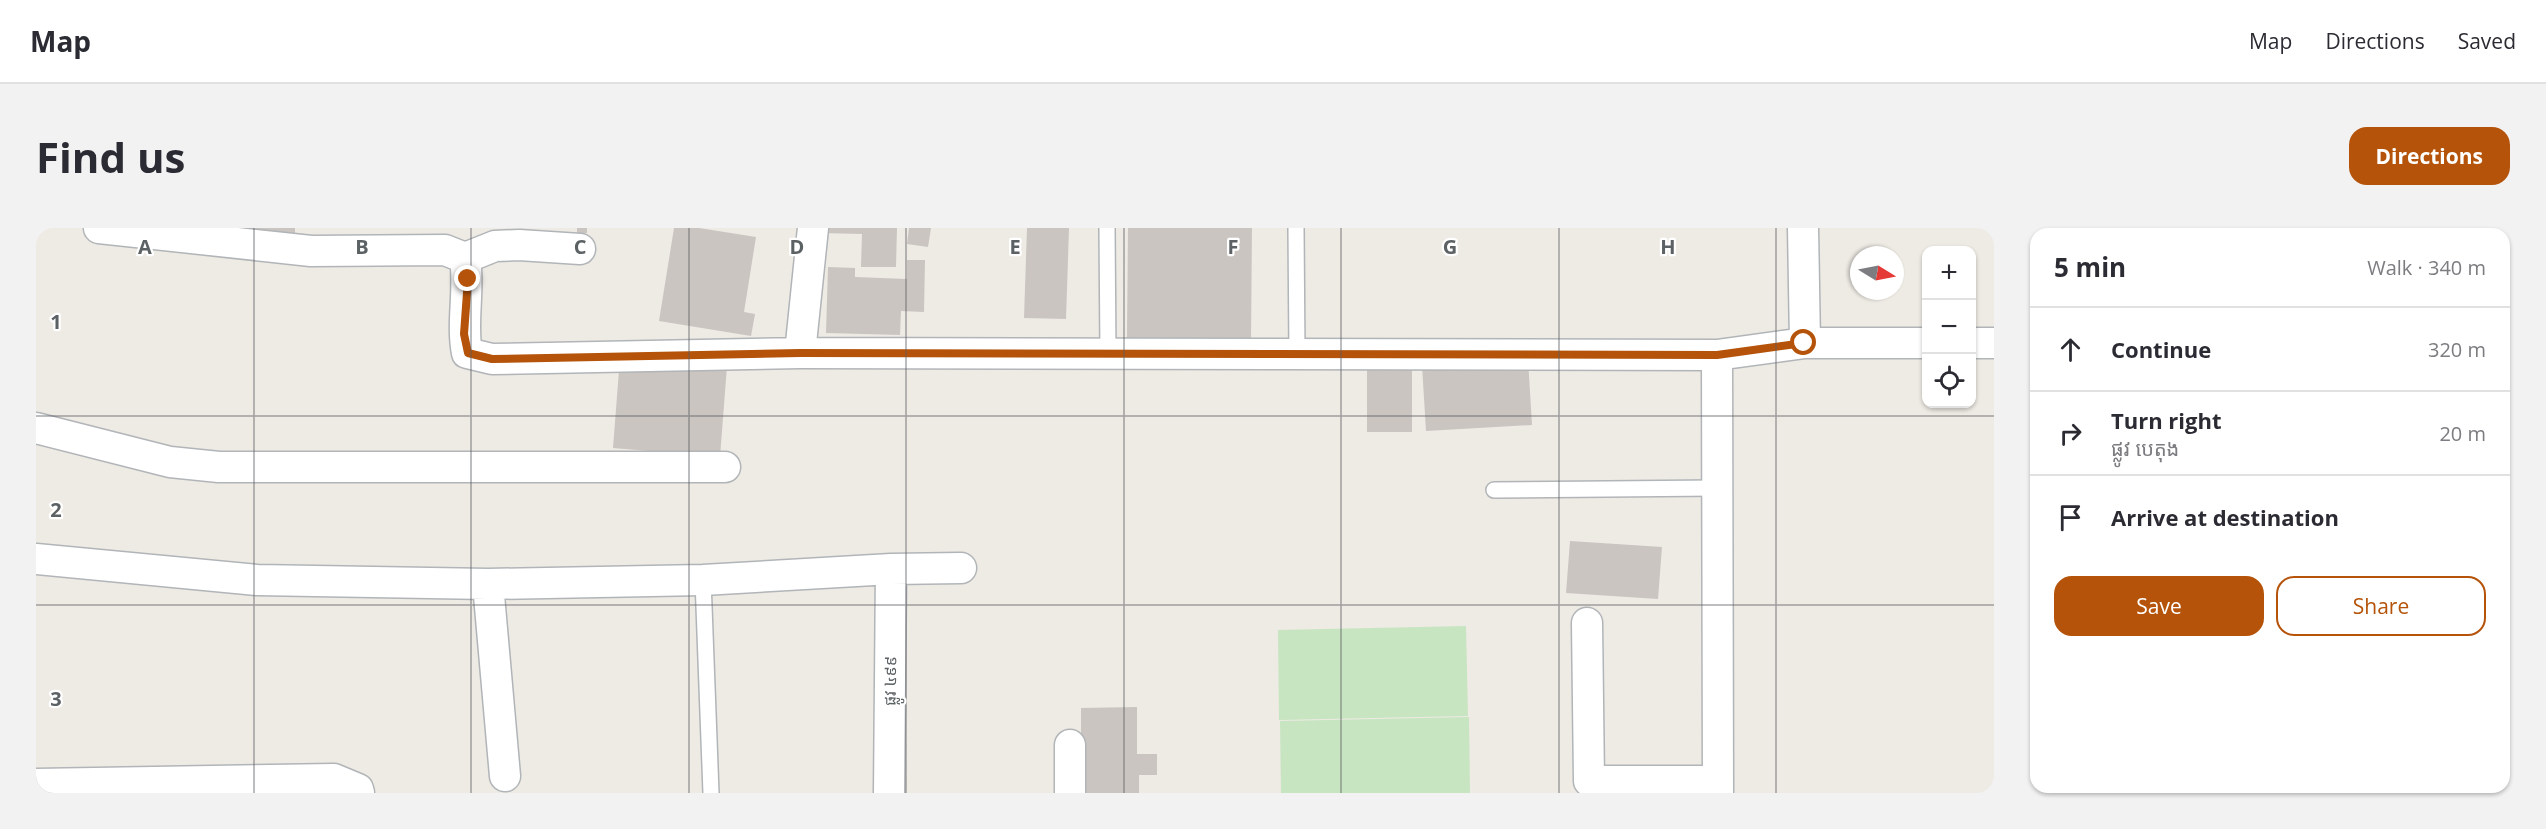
<!DOCTYPE html>
<html lang="en">
<head>
<meta charset="utf-8">
<style>
	:root { --surface:#fff; --page:#f2f2f3; --text:#2b2b33; --muted:#7c7c81; --line:#e1e1e2; --accent:#b45309 }
	body { margin:0; font-family:"Open Sans","Noto Sans Khmer",sans-serif; background:var(--page); color:var(--text) }
	.controls { position:absolute; right:18px; top:18px; display:grid; overflow:hidden; border-radius:12px; box-shadow:0 2px 4px #0004 }
	.controls button { width:54px; height:54px; display:grid; place-items:center; padding:0; border:0; border-bottom:2px solid var(--line); background:var(--surface); color:var(--text); font:30px sans-serif }
	.compass { position:absolute; left:1814px; top:18px; width:54px; height:54px; border-radius:50%; background:var(--surface); box-shadow:0 2px 4px #0004; rotate:100deg }
	.stop { position:absolute; width:18px; height:18px; margin:-14px; border:4px solid #b45309; border-radius:50%; background:#fff }
	.stop.end { background:#b45309; border-color:#fff; box-shadow:0 2px 6px #0008 }
	.list { margin:0; padding:0; list-style:none }
	h2 { display:flex; justify-content:space-between; align-items:center; height:78px; margin:0; padding:0 24px; font-size:26px }
	h2 small { font-size:20px; font-weight:400; color:var(--muted) }
	.list li { display:grid; grid-template-columns:39px 1fr auto; gap:18px; align-items:center; box-sizing:border-box; height:84px; padding:0 24px; border-top:2px solid var(--line) }
	.list b { display:block; font-size:22px; white-space:nowrap }
	.list p { margin:0; font-size:20px; white-space:nowrap; color:var(--muted) }
	.list em { font-size:20px; font-style:normal; color:var(--muted) }
	.actions { display:flex; gap:12px; padding:18px 24px }
	.actions a { flex:1; padding:14px 0; border:2px solid var(--accent); border-radius:18px; text-align:center; font-size:21px; color:var(--accent) }
	.actions .main { background:var(--accent); color:#fff }
	.icon { flex:none; width:33px; height:33px; fill:none; stroke:currentColor; stroke-width:2; stroke-linecap:round; stroke-linejoin:round }
	.map { position:relative; flex:none; width:1958px; height:565px; overflow:hidden; border-radius:18px }
	header { display:flex; align-items:center; gap:36px; box-sizing:border-box; height:84px; padding:0 30px; background:var(--surface); border-bottom:2px solid var(--line) }
	header strong { font-size:28px }
	nav { display:flex; gap:33px; margin-inline-start:auto; font-size:21px }
	.intro { display:flex; align-items:center; justify-content:space-between; box-sizing:border-box; height:144px; padding:0 36px }
	h1 { margin:0; font-size:42px }
	.button { padding:15px 27px; border-radius:18px; background:var(--accent); color:#fff; font-size:21px; font-weight:700 }
	main { display:flex; gap:36px; padding:0 36px }
	aside { flex:1; background:var(--surface); border-radius:18px; box-shadow:0 2px 4px #0004 }
	.map>svg:first-child { display:block }
	.green { fill:#c7e5c1 }
	.building { fill:#cac5c1 }
	.lines { fill:none; stroke-linecap:round; stroke-linejoin:round }
	.lane-casing { stroke:#b1b5b8; stroke-width:18 }
	.street-casing { stroke:#b1b5b8; stroke-width:33 }
	.lane { stroke:#fff; stroke-width:15 }
	.street { stroke:#fff; stroke-width:30 }
	.route { stroke:#b45309; stroke-width:8 }
	.grid { fill:none; stroke:#5c6164; stroke-width:1.5; stroke-opacity:0.55 }
	.labels { text-anchor:middle; stroke-width:4.5; stroke-linejoin:round; paint-order:stroke }
	.street-label { font-size:16px; fill:#5c6164; stroke:#fff }
	.grid-label { font-size:20px; text-anchor:middle; font-weight:bold; fill:#5c6164; stroke:#fff; stroke-width:4.5; stroke-linejoin:round; paint-order:stroke }
</style>
</head>
<body>
<header>
<strong>Map</strong>
<nav><a>Map</a><a>Directions</a><a>Saved</a></nav>
</header>
<div class="intro"><h1>Find us</h1><a class="button">Directions</a></div>
<main>
<div class="map">
<svg width="1958" height="565" viewBox="0 0 1958 565">
	<rect width="100%" height="100%" fill="#eeeae4"/>
	<path class="green" d="M 1430,398 L 1432,488 L 1243,492 L 1242,402 Z
		M 1433,489 L 1434,565 L 1245,565 L 1244,493 Z"/>
	<path class="building" d="M 206,0 L 259,0 L 259,11 L 206,10 Z
		M 541,0 L 551,0 L 551,5 L 541,5 Z
		M 638,0 L 663,0 L 720,9 L 708,84 L 719,86 L 715,108 L 623,93 Z
		M 784,0 L 861,0 L 860,39 L 825,39 L 826,6 L 784,5 Z
		M 873,0 L 895,0 L 892,19 L 871,16 Z
		M 991,0 L 1033,0 L 1030,91 L 988,90 Z
		M 1092,0 L 1216,0 L 1215,111 L 1091,110 Z
		M 871,32 L 889,32 L 888,84 L 865,83 L 864,107 L 790,105 L 792,39 L 819,40 L 819,49 L 871,51 Z
		M 584,129 L 691,138 L 684,229 L 577,220 Z
		M 1492,131 L 1496,197 L 1390,203 L 1386,137 Z
		M 1376,136 L 1376,204 L 1331,204 L 1331,137 Z
		M 1534,313 L 1626,319 L 1622,371 L 1530,365 Z
		M 1101,479 L 1101,526 L 1121,526 L 1121,547 L 1103,547 L 1103,565 L 1045,565 L 1045,480 Z"/>
	<g class="lines">
		<g class="lane-casing">
			<path id="lane" d="M 1071,0 L 1072,126
				M 1260,0 L 1261,126
				M 1458,262 L 1681,260
				M 667,352 L 675,565"/>
		</g>
		<g class="street-casing">
			<path id="street" d="M 63,0 L 275,23 L 409,22 L 429,30 L 459,18 L 483,17 L 544,21
				M 1767,0 L 1769,115
				M 429,30 C 434,62 425,94 431,125 L 456,131 L 764,125 L 1681,127 L 1769,115 L 1890,115
				M 1936,115 L 1958,115
				M 764,125 L 777,0
				M 1681,127 L 1682,565
				M 0,200 L 134,234 L 183,239 L 689,239
				M 0,331 L 221,352 L 452,356 L 667,352 L 855,341 L 925,340
				M 452,356 L 469,548
				M 1551,395 L 1553,553 L 1682,553
				M 1034,517 L 1034,565
				M 0,556 L 298,551 L 322,561 L 323,565
				M 853,565 L 855,341"/>
		</g>
		<use href="#lane" class="lane"/>
		<use href="#street" class="street"/>
	</g>
	<g class="lines">
		<path class="route" d="M 432,51 L 428,106 L 432,125 L 456,131 L 764,125 L 1681,127 L 1768,115"/>
	</g>
	<path class="grid" d="M 218,0 L 218,565M 435,0 L 435,565M 653,0 L 653,565M 870,0 L 870,565M 1088,0 L 1088,565M 1305,0 L 1305,565M 1523,0 L 1523,565M 1740,0 L 1740,565M 0,188 L 1958,188M 0,377 L 1958,377"/>
	<g class="labels">
		<g class="street-label">
			<text transform="translate(854 453) rotate(-89)" y="6">ផ្លូវ ៤៩៩</text>
		</g>
	</g>
	<g class="grid-label">
		<text x="109" y="26">A</text>
		<text x="326" y="26">B</text>
		<text x="544" y="26">C</text>
		<text x="761" y="26">D</text>
		<text x="979" y="26">E</text>
		<text x="1197" y="26">F</text>
		<text x="1414" y="26">G</text>
		<text x="1632" y="26">H</text>
		<text x="20" y="101">1</text>
		<text x="20" y="289">2</text>
		<text x="20" y="478">3</text>
	</g>
</svg>
<div class="controls">
<button>+</button>
<button>−</button>
<button><svg class="icon" aria-label="locate" viewBox="0 0 24 24"><circle cx="12" cy="12" r="6"/><path d="M12 2v4M12 18v4M2 12h4M18 12h4"/></svg></button>
</div>
<svg class="compass" viewBox="-18 -18 36 36"><path d="M0-13l5 13h-10z" fill="#e53935"/><path d="M0 13l5-13h-10z" fill="#7c7c81"/></svg>
<div class="stop" style="left:1768px;top:115px"></div>
<div class="stop end" style="left:432px;top:51px"></div>
</div>
<aside>
<h2>5 min<small>Walk · 340 m</small></h2>
<ul class="list">
<li><svg class="icon" aria-label="ahead" viewBox="0 0 24 24"><path d="M12 20V5M6 11l6-6 6 6"/></svg><div><b>Continue</b></div><em>320 m</em></li>
<li><svg class="icon" aria-label="right" viewBox="0 0 24 24"><path d="M7 20v-9h11M14 6l5 5-5 5"/></svg><div><b>Turn right</b><p>ផ្លូវ បេតុង</p></div><em>20 m</em></li>
<li><svg class="icon" aria-label="arrive" viewBox="0 0 24 24"><path d="M6 21V4h12l-3 4 3 4H6"/></svg><div><b>Arrive at destination</b></div></li>
</ul>
<div class="actions"><a class="main">Save</a><a>Share</a></div>
</aside>
</main>
</body>
</html>
